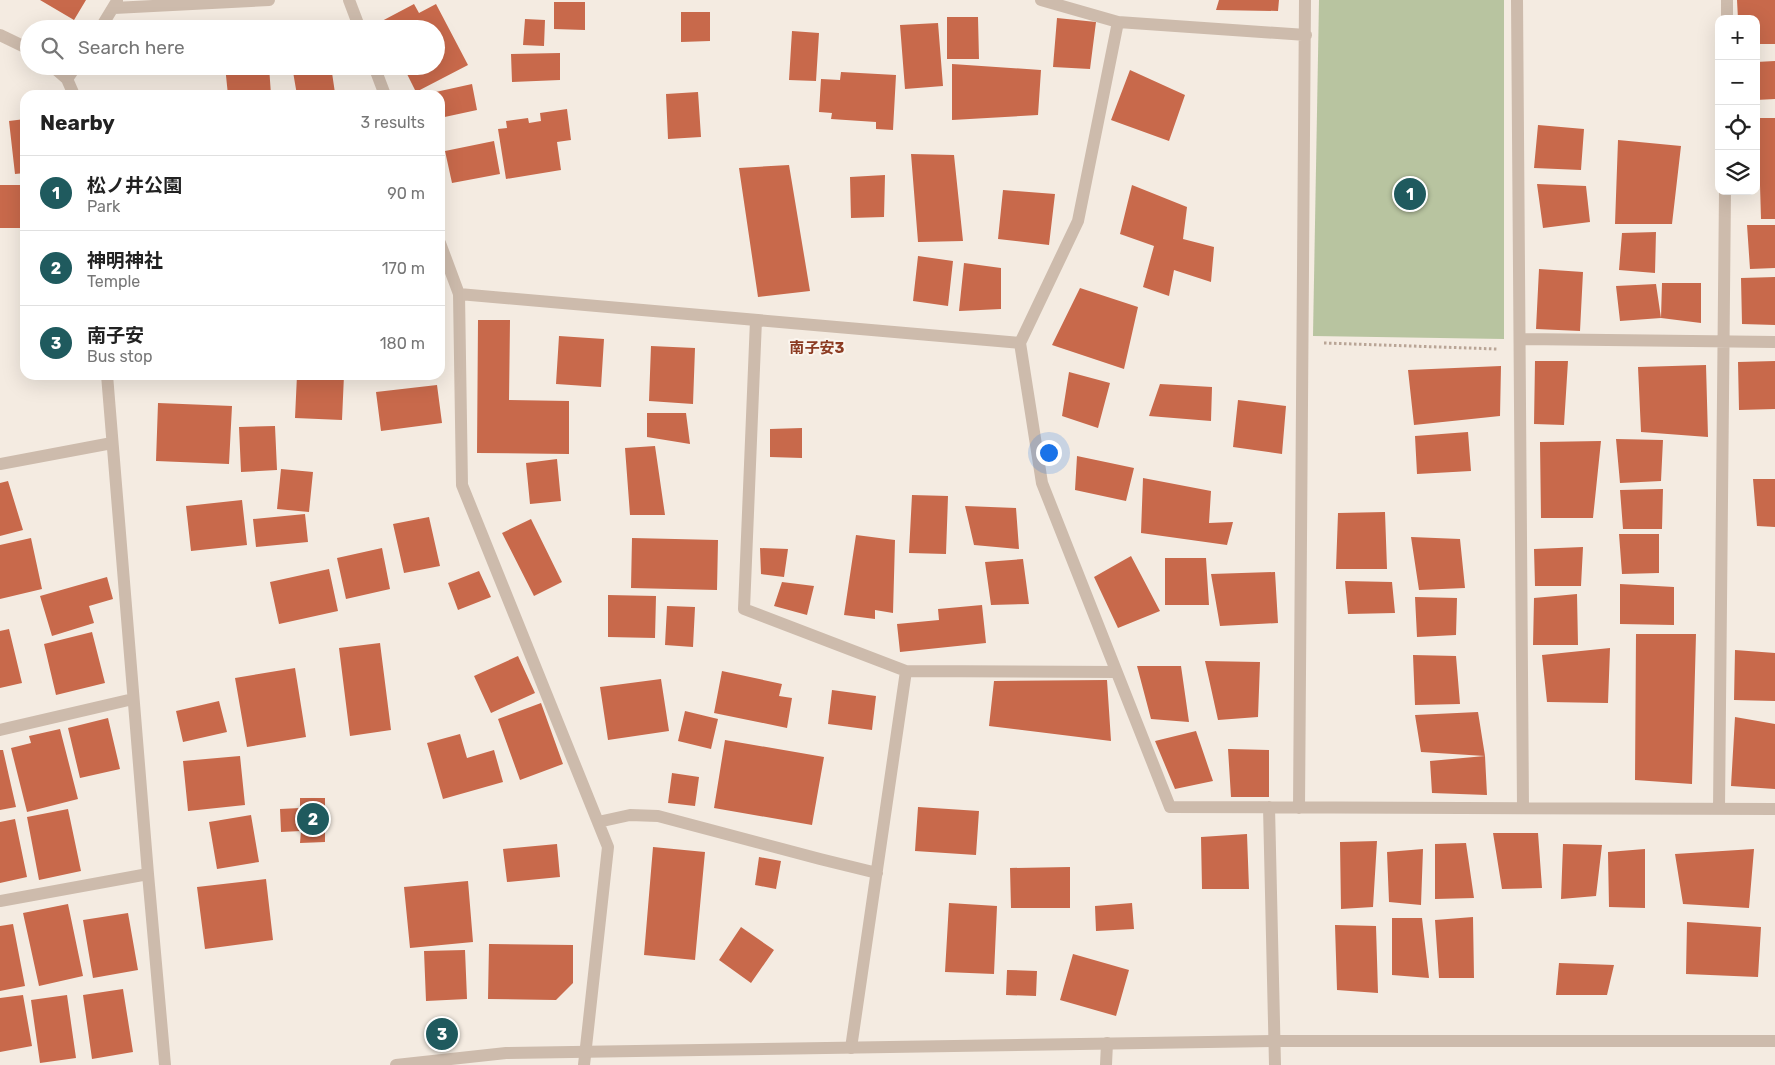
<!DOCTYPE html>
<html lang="en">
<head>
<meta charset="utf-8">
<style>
	:root { --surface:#fff; --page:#f2f2f2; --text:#222; --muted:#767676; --line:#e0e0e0; --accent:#1f5a5e }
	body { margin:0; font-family:Rubik,"Noto Sans JP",sans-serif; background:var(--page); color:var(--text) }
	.controls { position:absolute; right:15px; top:15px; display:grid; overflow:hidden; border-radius:10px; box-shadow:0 5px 20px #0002 }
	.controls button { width:45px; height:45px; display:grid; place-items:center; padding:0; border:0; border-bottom:1px solid var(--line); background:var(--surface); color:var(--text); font:25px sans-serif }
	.you { position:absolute; left:1048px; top:452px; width:18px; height:18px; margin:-12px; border:4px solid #fff; border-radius:50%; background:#1a73e8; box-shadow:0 0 0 8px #1a73e833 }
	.badge { display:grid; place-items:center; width:32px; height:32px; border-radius:50%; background:var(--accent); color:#fff; font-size:16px; font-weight:700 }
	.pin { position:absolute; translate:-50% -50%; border:2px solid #fff; box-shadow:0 1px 5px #0006 }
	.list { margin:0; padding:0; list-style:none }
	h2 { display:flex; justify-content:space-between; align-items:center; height:65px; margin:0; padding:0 20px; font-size:21px }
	h2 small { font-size:16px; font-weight:400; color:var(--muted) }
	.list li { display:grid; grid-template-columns:32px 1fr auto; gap:15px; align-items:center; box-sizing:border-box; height:75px; padding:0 20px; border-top:1px solid var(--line) }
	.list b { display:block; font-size:19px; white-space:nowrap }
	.list p { margin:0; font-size:16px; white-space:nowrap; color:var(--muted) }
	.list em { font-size:16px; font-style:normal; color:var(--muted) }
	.icon { flex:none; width:28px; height:28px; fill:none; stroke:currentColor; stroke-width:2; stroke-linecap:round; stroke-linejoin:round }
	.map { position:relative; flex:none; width:1775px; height:1065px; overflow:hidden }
	.search { position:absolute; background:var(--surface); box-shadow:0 5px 20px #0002; left:20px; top:20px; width:425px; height:55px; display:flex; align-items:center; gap:12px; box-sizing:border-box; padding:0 18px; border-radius:28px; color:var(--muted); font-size:19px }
	.panel { position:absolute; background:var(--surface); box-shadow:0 5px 20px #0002; left:20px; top:90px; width:425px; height:290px; border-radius:15px }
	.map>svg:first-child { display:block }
	.green { fill:#b8c4a0 }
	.building { fill:#c8694b }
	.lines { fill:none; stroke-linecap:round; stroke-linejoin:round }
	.path { stroke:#b9a596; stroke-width:3; stroke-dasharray:2.5 2.5; stroke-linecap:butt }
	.minor { stroke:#cdbbac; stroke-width:12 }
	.tertiary { stroke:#cdbbac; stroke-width:12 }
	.labels { text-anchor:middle; stroke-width:4; stroke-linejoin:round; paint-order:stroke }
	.neighbourhood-label { font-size:15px; font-weight:bold; fill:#8c3b22; stroke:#fbf5ee }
</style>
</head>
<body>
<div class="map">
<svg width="1775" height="1065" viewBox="0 0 1775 1065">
	<rect width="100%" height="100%" fill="#f4ebe1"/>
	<path class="green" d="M 1319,0 L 1504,0 L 1504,339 L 1313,336 Z"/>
	<path class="building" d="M 40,0 L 86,0 L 74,20 Z
		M 1219,0 L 1279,0 L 1278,11 L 1216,10 Z
		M 1737,0 L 1775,0 L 1775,44 L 1756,44 L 1756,19 L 1738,19 Z
		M 554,2 L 585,2 L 585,30 L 554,29 Z
		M 414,4 L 419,13 L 436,4 L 468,65 L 416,92 L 403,66 L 436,66 L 436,29 L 384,29 L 380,22 Z
		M 681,12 L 710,12 L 710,41 L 681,42 Z
		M 947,17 L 978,17 L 979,59 L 947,59 Z
		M 1057,18 L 1096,22 L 1090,69 L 1053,67 Z
		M 525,19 L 545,20 L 544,46 L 523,45 Z
		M 938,23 L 943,86 L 905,89 L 900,25 Z
		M 792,31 L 819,33 L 816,81 L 789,80 Z
		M 560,53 L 560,80 L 512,82 L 511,54 Z
		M 1775,61 L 1775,99 L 1756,100 L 1756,62 Z
		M 952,64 L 1041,70 L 1038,115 L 952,120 Z
		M 225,66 L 269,66 L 271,95 L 228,95 Z
		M 292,66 L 331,66 L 335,93 L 325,95 L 297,95 Z
		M 1130,70 L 1185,95 L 1169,141 L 1111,120 Z
		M 841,72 L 896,75 L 893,130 L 876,129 L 876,122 L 831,119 L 832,113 L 819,112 L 821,79 L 840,80 Z
		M 472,84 L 477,110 L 440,118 L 440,95 L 422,95 Z
		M 698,92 L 701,137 L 668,139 L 666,94 Z
		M 567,109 L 571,140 L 557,142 L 561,170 L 506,179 L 498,129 L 507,128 L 506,121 L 528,118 L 529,123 L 541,121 L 540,113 Z
		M 1758,118 L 1775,118 L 1775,219 L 1761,219 Z
		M 25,119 L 25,173 L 15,174 L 9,121 Z
		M 1538,125 L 1584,129 L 1581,170 L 1534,168 Z
		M 1618,140 L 1681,146 L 1672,224 L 1615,224 Z
		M 494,141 L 500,174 L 452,183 L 445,151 Z
		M 911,154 L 954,155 L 963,241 L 918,242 Z
		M 789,165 L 810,291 L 758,297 L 739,168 Z
		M 885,175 L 884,217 L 851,218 L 850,177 Z
		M 1537,184 L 1586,186 L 1590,222 L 1543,228 Z
		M 0,185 L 25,185 L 25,228 L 0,228 Z
		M 1132,185 L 1187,207 L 1183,239 L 1214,247 L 1211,282 L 1174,270 L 1169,296 L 1143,287 L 1154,246 L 1120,234 Z
		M 1003,190 L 1055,194 L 1049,245 L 998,239 Z
		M 1747,225 L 1775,225 L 1775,268 L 1750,269 Z
		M 1656,232 L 1655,273 L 1619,270 L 1622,233 Z
		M 918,256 L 953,261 L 948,306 L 913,301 Z
		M 964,263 L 1001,268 L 1001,309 L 959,311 Z
		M 1539,269 L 1583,272 L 1580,331 L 1536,329 Z
		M 1775,277 L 1775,325 L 1742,324 L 1741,278 Z
		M 1662,283 L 1701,283 L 1701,323 L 1661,318 Z
		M 1656,284 L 1661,318 L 1620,321 L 1616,286 Z
		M 1080,288 L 1138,307 L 1124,369 L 1052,345 Z
		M 478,320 L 510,320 L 509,400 L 569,401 L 569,454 L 477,453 Z
		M 559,336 L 604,339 L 601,387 L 556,384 Z
		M 651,346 L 695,348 L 693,404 L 649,401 Z
		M 1535,361 L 1568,361 L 1564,425 L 1534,424 Z
		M 1775,361 L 1775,409 L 1739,410 L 1738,362 Z
		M 1706,365 L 1708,437 L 1641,432 L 1638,367 Z
		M 1501,366 L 1500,416 L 1414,425 L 1408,370 Z
		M 1069,372 L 1110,383 L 1098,428 L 1062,416 Z
		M 174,375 L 200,375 L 200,376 L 174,378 Z
		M 297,375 L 344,375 L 342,420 L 295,418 Z
		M 1160,384 L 1212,387 L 1211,421 L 1149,416 Z
		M 437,385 L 442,423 L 381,431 L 376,392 Z
		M 1238,400 L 1286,406 L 1282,454 L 1233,447 Z
		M 158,403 L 232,406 L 229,464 L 156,461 Z
		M 647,413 L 686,413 L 690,444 L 647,437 Z
		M 275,426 L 277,470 L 241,472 L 239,427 Z
		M 802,428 L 802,458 L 770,457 L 770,429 Z
		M 1468,432 L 1471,471 L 1417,474 L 1415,436 Z
		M 1616,439 L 1663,440 L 1661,481 L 1620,483 Z
		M 1601,441 L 1593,518 L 1541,518 L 1540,442 Z
		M 655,446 L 665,515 L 630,515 L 625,448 Z
		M 1077,456 L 1134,468 L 1126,501 L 1075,490 Z
		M 557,459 L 561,501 L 530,504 L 526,463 Z
		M 281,469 L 313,472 L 309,512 L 277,509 Z
		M 1143,478 L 1211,491 L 1209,523 L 1233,522 L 1227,545 L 1141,533 Z
		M 1753,479 L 1775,479 L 1775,527 L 1757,526 Z
		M 8,481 L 23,530 L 0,536 L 0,483 Z
		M 1663,489 L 1662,529 L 1623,529 L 1620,490 Z
		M 912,495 L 948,496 L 946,554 L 909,553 Z
		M 242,500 L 247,545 L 191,551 L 186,506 Z
		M 965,506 L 1016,508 L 1019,549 L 974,545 Z
		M 1385,512 L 1387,569 L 1336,569 L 1338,513 Z
		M 305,514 L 308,542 L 256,547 L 253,519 Z
		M 429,517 L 440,566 L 404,573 L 393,524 Z
		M 531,519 L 562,582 L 534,596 L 502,533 Z
		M 1619,534 L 1659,534 L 1659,573 L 1622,574 Z
		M 856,535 L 895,540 L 893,613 L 875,610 L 875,619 L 844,615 Z
		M 1411,537 L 1460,539 L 1465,588 L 1419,590 Z
		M 31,538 L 42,589 L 0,599 L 0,545 Z
		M 632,538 L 718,540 L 717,590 L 631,588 Z
		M 1583,547 L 1581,586 L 1535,586 L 1534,549 Z
		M 382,548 L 390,589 L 346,599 L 337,558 Z
		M 760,548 L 788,549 L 784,577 L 761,574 Z
		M 1131,556 L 1160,611 L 1118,628 L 1094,577 Z
		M 1165,558 L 1206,558 L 1209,605 L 1165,605 Z
		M 1023,559 L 1029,604 L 991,605 L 985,562 Z
		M 329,569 L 338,611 L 279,624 L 270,582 Z
		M 479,571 L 491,597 L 458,610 L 448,583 Z
		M 1275,572 L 1278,623 L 1220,626 L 1211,574 Z
		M 107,577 L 113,599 L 89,606 L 94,623 L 52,636 L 40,596 Z
		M 1345,581 L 1392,582 L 1395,613 L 1348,614 Z
		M 782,582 L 814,586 L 807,615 L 774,606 Z
		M 1620,584 L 1674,587 L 1674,625 L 1620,624 Z
		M 1577,594 L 1578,645 L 1533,645 L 1534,598 Z
		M 608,595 L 656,596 L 655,638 L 608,637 Z
		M 1415,597 L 1457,598 L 1456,635 L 1417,637 Z
		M 982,605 L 986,643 L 900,652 L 897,624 L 939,620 L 938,609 Z
		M 667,606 L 695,607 L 693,647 L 665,645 Z
		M 9,629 L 22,683 L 0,688 L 0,631 Z
		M 92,632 L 105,683 L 56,695 L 44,644 Z
		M 1636,634 L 1696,634 L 1692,784 L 1635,780 Z
		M 380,643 L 391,730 L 350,736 L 339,648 Z
		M 1610,648 L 1608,703 L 1547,702 L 1542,655 Z
		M 1735,650 L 1775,653 L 1775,701 L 1734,700 Z
		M 1413,655 L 1456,656 L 1460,704 L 1415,705 Z
		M 518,656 L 535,693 L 491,713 L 474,676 Z
		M 1205,661 L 1260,662 L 1258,717 L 1218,720 Z
		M 1137,666 L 1181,666 L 1189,722 L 1151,719 Z
		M 295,668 L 306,737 L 247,747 L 235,678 Z
		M 722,671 L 782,684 L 779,696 L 792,698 L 787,728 L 714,713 Z
		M 661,679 L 669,731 L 608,740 L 600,687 Z
		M 1107,680 L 1111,741 L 989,726 L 994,681 Z
		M 832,690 L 876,696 L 872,730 L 828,724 Z
		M 219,701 L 227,732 L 183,742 L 176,711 Z
		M 541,703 L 563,764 L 520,780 L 498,719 Z
		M 685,711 L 718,719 L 711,749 L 678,741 Z
		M 1478,712 L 1485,756 L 1421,752 L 1415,715 Z
		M 1735,717 L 1775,724 L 1775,789 L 1731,786 Z
		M 108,718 L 120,769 L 80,778 L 68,728 Z
		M 60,729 L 78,799 L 27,812 L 11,748 L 31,743 L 29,736 Z
		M 1196,731 L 1213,781 L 1175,789 L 1155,741 Z
		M 460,734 L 467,758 L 494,750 L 503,782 L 443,799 L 427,743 Z
		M 725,740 L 824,757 L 812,825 L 714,808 Z
		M 1228,749 L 1269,750 L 1269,797 L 1231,797 Z
		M 0,750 L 3,750 L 16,807 L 0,810 Z
		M 240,756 L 245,805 L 188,811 L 183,761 Z
		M 1485,756 L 1487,795 L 1432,793 L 1430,761 Z
		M 672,773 L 699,777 L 695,806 L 668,803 Z
		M 300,798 L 325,798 L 325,842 L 300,843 L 301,831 L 281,832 L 280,809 L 300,808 Z
		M 918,807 L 979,811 L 976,855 L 915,851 Z
		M 68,809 L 81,871 L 39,880 L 27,817 Z
		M 251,815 L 259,862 L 217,869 L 209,822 Z
		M 15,819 L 27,877 L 0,883 L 0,822 Z
		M 1493,833 L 1538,833 L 1542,888 L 1502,889 Z
		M 1247,834 L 1249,889 L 1202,889 L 1201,837 Z
		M 1377,841 L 1373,907 L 1341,909 L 1340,842 Z
		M 1466,843 L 1474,898 L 1435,899 L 1435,844 Z
		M 557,844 L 560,877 L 507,882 L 503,849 Z
		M 1563,844 L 1602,845 L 1596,896 L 1561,899 Z
		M 653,847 L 705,852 L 695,960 L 644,955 Z
		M 1423,849 L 1421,905 L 1389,902 L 1387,852 Z
		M 1645,849 L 1645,908 L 1609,907 L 1608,852 Z
		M 1754,849 L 1749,908 L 1683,904 L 1675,854 Z
		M 759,857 L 781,861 L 776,889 L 755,885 Z
		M 1070,867 L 1070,908 L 1011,908 L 1010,868 Z
		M 266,879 L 273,940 L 205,949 L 197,887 Z
		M 468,881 L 473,942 L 410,948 L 404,887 Z
		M 949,903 L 997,906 L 994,974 L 945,972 Z
		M 1132,903 L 1134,929 L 1096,931 L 1095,906 Z
		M 68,904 L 83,976 L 39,986 L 23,913 Z
		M 128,913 L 138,970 L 93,978 L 83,920 Z
		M 1473,917 L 1474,978 L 1439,978 L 1435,920 Z
		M 1392,918 L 1422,918 L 1429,978 L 1392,975 Z
		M 1687,922 L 1761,927 L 1758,977 L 1686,974 Z
		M 13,924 L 25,986 L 0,991 L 0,926 Z
		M 1335,925 L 1376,926 L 1378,993 L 1337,990 Z
		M 741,927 L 774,950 L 751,983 L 719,960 Z
		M 489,944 L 573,945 L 573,983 L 556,1000 L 488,999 Z
		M 465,950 L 467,999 L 426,1001 L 424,951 Z
		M 1073,954 L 1129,970 L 1116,1016 L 1060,1000 Z
		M 1559,963 L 1614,965 L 1607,995 L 1556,995 Z
		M 1007,970 L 1037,971 L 1036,996 L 1006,995 Z
		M 123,989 L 133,1052 L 92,1059 L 83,995 Z
		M 23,995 L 32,1046 L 0,1052 L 0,998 Z
		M 67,995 L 76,1058 L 40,1063 L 31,1000 Z"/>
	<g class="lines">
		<path class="path" d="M 1324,343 L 1497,349"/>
		<path class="minor" d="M 349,0 L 360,29
			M 1041,0 L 1118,22 L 1306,35
			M 1517,0 L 1523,808
			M 114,8 L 269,0
			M 1727,19 L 1727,0
			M 1118,22 L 1078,221 L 1020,343 L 1042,483 L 1170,807 L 1775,809
			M 100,29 L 117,1
			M 0,35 L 29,49
			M 52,66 L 67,79 L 74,95
			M 374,66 L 385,95
			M 67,79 L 76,66
			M 440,243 L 459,294 L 462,485 L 608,847 L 584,1065
			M 459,294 L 1020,343
			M 756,320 L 744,609 L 906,671 L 1116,672
			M 1521,339 L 1775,342
			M 107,375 L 148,874 L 165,1065
			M 0,464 L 112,443
			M 0,730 L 133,699
			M 1269,807 L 1275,1065
			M 1299,808 L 1305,0
			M 1719,809 L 1725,191
			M 598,822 L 630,815 L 658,816 L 820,859 L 877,873
			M 0,901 L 148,874
			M 851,1048 L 906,671
			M 1106,1065 L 1107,1043"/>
		<path class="tertiary" d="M 396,1065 L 506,1053 L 1274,1041 L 1775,1041"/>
	</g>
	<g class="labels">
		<g class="neighbourhood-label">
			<text x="817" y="353">南子安3</text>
		</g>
	</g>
</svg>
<div class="controls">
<button>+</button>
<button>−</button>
<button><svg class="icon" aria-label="locate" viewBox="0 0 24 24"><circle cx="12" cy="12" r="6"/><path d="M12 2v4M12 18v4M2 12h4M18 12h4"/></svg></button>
<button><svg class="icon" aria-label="layers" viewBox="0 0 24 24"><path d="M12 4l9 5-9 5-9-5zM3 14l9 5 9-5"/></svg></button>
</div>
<div class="you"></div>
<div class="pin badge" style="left:1410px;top:194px">1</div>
<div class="pin badge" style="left:313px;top:819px">2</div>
<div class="pin badge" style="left:442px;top:1034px">3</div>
<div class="search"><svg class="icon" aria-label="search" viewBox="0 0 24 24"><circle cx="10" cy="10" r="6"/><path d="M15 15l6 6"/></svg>Search here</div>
<section class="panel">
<h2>Nearby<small>3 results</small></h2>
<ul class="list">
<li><span class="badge">1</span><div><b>松ノ井公園</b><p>Park</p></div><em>90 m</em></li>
<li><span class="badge">2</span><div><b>神明神社</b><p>Temple</p></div><em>170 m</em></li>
<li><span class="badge">3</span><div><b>南子安</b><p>Bus stop</p></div><em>180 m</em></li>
</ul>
</section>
</div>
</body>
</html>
